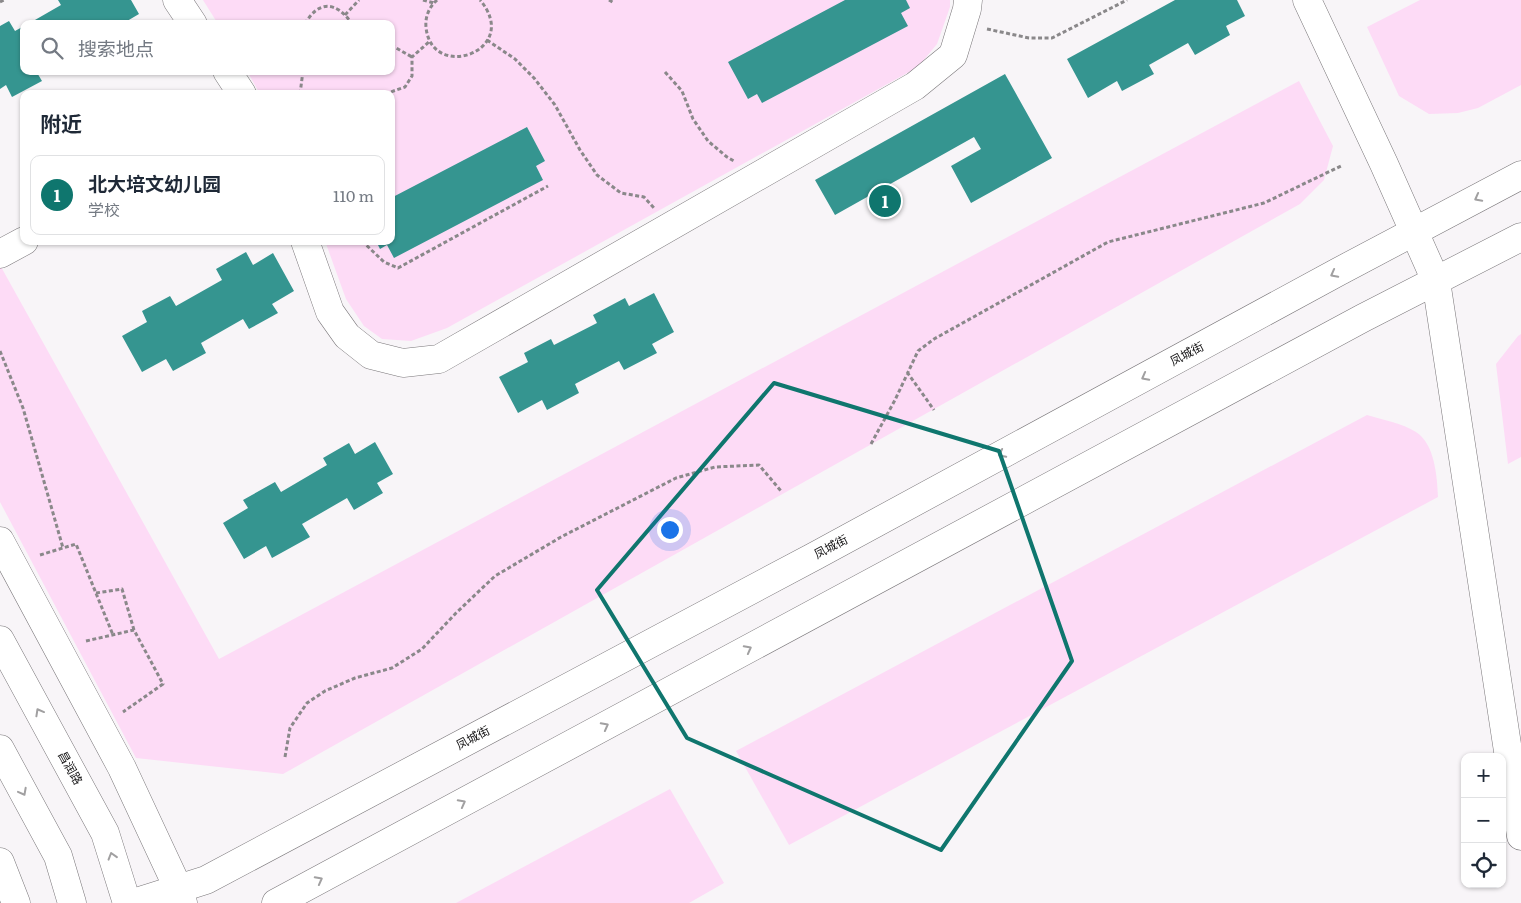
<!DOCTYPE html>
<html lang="zh">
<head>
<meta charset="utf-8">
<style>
	:root { --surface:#fff; --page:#f2f2f3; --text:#1f2937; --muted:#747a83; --line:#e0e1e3; --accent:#0f766e }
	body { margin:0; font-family:Literata,"Noto Sans SC",serif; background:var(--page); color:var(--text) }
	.controls { position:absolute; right:15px; bottom:15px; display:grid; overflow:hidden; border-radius:10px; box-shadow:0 1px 4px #0004 }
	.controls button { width:45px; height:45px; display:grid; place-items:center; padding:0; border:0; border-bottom:1px solid var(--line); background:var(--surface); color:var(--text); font:25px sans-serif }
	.you { position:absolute; left:669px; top:529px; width:18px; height:18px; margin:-12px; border:4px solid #fff; border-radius:50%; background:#1a73e8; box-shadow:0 0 0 8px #1a73e833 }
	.badge { display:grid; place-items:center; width:32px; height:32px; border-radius:50%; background:var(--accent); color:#fff; font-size:16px; font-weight:700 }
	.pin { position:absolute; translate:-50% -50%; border:2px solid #fff; box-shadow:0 1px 5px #0006 }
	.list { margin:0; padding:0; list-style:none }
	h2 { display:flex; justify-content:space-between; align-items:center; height:65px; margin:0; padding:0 20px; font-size:21px }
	h2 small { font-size:16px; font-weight:400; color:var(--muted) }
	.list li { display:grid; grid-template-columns:32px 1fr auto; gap:15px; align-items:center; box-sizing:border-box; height:80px; margin:0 10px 10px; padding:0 10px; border:1px solid var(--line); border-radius:10px }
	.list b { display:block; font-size:19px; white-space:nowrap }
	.list p { margin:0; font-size:16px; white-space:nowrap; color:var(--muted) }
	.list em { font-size:16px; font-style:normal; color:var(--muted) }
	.icon { flex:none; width:28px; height:28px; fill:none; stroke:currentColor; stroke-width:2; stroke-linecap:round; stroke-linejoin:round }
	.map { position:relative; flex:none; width:1521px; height:903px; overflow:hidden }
	.search { position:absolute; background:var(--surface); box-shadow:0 1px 4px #0004; left:20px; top:20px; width:375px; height:55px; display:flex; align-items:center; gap:12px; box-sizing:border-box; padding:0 18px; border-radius:10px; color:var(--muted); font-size:19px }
	.panel { position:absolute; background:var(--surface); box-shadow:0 1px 4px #0004; left:20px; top:90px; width:375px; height:155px; border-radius:10px }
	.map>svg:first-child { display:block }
	.green { fill:#fddbf6 }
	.building { fill:#359590 }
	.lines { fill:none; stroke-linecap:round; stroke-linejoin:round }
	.minor-casing { stroke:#7a777a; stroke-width:29 }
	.major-casing { stroke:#7a777a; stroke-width:29 }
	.path { stroke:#8a888a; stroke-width:3; stroke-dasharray:4 2.5; stroke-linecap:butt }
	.minor { stroke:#fff; stroke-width:28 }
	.major { stroke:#fff; stroke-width:28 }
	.oneway { stroke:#a1a0a1 }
	.marked { fill:none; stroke:#0f766e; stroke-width:4; stroke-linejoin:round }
	.labels { text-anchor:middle; stroke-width:5; stroke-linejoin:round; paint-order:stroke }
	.street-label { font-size:12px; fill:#131213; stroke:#fff }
</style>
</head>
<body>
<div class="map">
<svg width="1521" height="903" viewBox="0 0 1521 903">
	<rect width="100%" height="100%" fill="#f8f5f8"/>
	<path class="green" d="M 203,0 L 950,0 L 950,7 L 937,44 L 918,67 L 447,328 L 411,341 L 382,339 L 364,326 L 346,299 L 325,241 L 391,241 L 391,94 L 260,94 L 247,71 L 391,71 L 391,24 L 218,24 Z
		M 1420,0 L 1521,0 L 1521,85 L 1478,108 L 1458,113 L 1429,114 L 1399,96 L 1367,27 Z
		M 1299,81 L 1333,146 L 1324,180 L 1300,204 L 283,774 L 136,758 L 0,502 L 0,265 L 219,659 Z
		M 1521,334 L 1521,457 L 1508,464 L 1496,364 L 1518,336 Z
		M 1367,415 C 1383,420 1402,423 1416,432 C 1435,444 1437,477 1438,497 L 789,845 L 736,751 Z
		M 670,789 L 724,883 L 689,903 L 456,903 Z"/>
	<path class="building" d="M 58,0 L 131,0 L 139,14 L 122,24 L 28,24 L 61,5 Z
		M 845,0 L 906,0 L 910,8 L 901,13 L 908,26 L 762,103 L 757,94 L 748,99 L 728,62 Z
		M 1175,0 L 1237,0 L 1245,16 L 1226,26 L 1230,35 L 1195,55 L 1188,43 L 1149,65 L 1154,74 L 1122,91 L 1117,81 L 1088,98 L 1067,59 Z
		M 9,21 L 15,31 L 24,26 L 24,71 L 36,71 L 42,81 L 12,97 L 6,85 L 0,89 L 0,26 Z
		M 1005,74 L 1052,158 L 971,203 L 951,166 L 981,149 L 974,137 L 835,215 L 815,180 Z
		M 527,127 L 545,161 L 536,166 L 543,180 L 394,258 L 387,245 L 380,249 L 376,241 L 391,241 L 391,198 Z
		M 246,252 L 253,265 L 273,253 L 294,291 L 272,304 L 278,313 L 249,329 L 243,319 L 201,343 L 206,353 L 173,371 L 166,359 L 142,372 L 122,336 L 147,322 L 142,311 L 170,296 L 176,306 L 222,280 L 216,269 Z
		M 654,293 L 674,332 L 652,344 L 657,353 L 624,370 L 619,361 L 575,384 L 579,393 L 547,410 L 542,400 L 518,413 L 499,377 L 528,362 L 524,353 L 551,339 L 554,345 L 597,323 L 593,315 L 625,298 L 629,306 Z
		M 375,442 L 393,474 L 377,483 L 383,493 L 354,510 L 347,498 L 302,524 L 310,537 L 272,558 L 266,546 L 244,559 L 223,523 L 248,508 L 243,500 L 275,482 L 281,492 L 327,465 L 323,458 L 349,443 L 355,454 Z"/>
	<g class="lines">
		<g class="minor-casing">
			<path id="minor" d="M 177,0 L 193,24
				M 1307,0 L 1384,164 L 1436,281 L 1521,836
				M 227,71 L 242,94
				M 305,241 L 330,312 L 347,336 L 371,355 L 403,363 L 439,359 L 915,86 L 953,55 L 967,9 L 968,0
				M 0,254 L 24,241
				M 0,541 L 122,768 L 178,888 L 183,903
				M 0,862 L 16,903"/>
		</g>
		<g class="major-casing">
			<path id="major" d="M 0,640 L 105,833 L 127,903
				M 0,749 L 58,856 L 72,903
				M 133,903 L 206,880 L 815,556 L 1338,272 L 1521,175
				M 276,903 L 1363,318 L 1521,237"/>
		</g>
		<path class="path" d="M 423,0 L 434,3
			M 437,0 C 429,7 425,17 426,27 C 431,83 523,51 480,0
			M 609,0 L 614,3
			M 0,2 L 4,0
			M 345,15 L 359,0
			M 305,24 C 318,0 337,1 352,24
			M 987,29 L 1029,38 L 1052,38 L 1127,0
			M 487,40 L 515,59 L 534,78 L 555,105 L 580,150 L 597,175 L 621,193 L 644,197 L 654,208
			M 391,45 L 412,57
			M 665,72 L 682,91 L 693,119 L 708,141 L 727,157 L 734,161
			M 300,94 L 303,71
			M 385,94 L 405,87 L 412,76 L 412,57 L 430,41
			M 362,241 L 384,262 L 398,268 L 548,186
			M 0,351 L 23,408 L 63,548
			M 907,372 L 934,410
			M 871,444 L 895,400 L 918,351 L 934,339 L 1108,242 L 1264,203 L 1341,166
			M 40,555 L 76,544 L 113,635
			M 96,593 L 122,589 L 134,630
			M 86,641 L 134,630 L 163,684 L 123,712
			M 285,757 L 290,728 L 307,703 L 325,691 L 355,678 L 392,668 L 422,649 L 456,613 L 495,576 L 561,537 L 676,478 L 715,467 L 759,465 L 781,491"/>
		<use href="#minor" class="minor"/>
		<use href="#major" class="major"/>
	</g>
	<defs><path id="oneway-chevron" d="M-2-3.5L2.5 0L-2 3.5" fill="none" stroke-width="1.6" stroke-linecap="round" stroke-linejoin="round" transform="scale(1.25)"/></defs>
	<g class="oneway">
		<use href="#oneway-chevron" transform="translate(1478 198) rotate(152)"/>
		<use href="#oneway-chevron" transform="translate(1334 274) rotate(152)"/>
		<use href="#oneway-chevron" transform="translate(1145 377) rotate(152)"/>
		<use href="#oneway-chevron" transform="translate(1002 454) rotate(152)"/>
		<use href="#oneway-chevron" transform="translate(748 649) rotate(-28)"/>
		<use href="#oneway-chevron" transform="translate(39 712) rotate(-119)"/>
		<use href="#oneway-chevron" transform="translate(605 726) rotate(-28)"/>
		<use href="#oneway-chevron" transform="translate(23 792) rotate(62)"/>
		<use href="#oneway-chevron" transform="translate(462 803) rotate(-28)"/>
		<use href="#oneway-chevron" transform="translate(112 856) rotate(-107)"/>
		<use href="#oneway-chevron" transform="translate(319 880) rotate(-28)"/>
	</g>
	<path class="marked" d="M 774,383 L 999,451 L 1072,661 L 941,850 L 687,738 L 597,590 Z"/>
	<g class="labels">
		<g class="street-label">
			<text transform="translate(1187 354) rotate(-28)" y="4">凤城街</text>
			<text transform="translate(831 547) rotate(-28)" y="4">凤城街</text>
			<text transform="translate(473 738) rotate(-28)" y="4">凤城街</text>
			<text transform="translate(70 768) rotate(61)" y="4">昌润路</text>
		</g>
	</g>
</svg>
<div class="controls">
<button>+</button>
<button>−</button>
<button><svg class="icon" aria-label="locate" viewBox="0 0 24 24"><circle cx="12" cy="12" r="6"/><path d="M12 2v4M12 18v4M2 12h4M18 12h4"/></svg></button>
</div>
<div class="you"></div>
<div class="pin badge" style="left:885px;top:201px">1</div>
<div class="search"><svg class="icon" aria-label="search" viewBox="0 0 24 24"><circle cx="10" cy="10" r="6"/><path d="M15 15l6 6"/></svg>搜索地点</div>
<section class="panel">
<h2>附近<small></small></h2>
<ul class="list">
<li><span class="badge">1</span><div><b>北大培文幼儿园</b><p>学校</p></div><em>110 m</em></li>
</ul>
</section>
</div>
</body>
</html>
